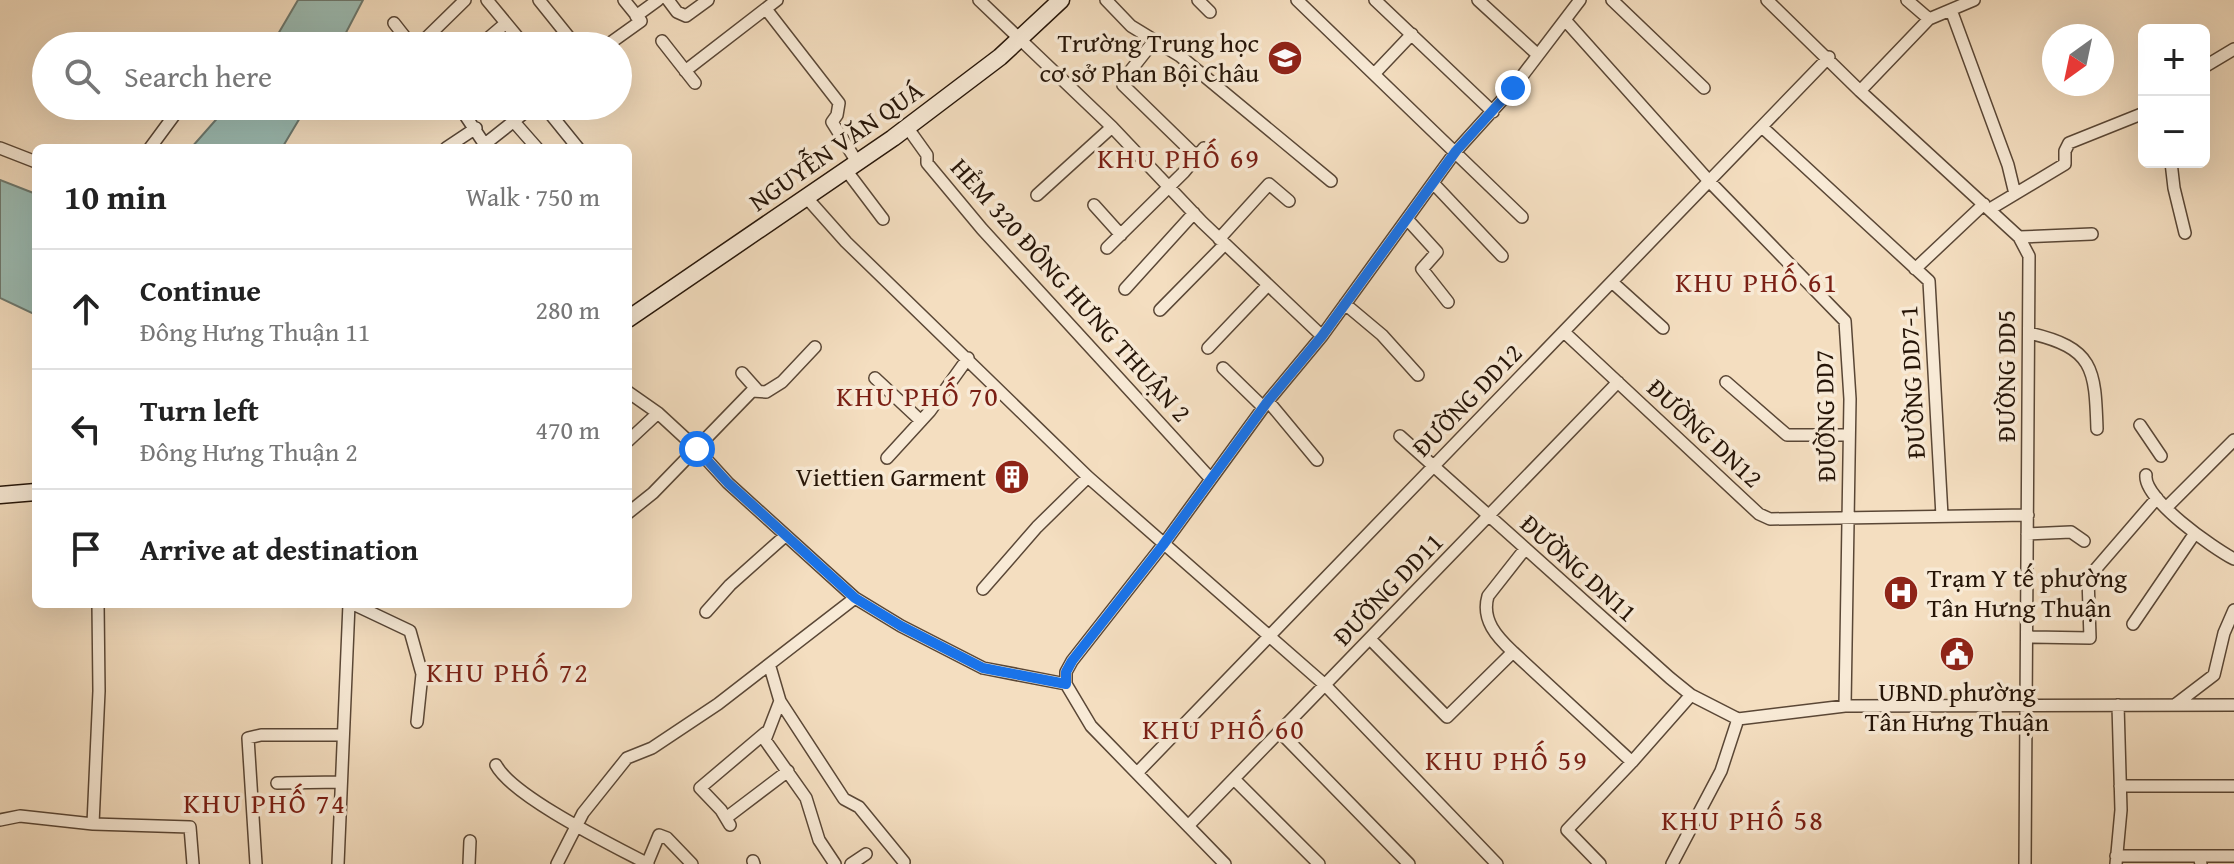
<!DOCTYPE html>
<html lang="en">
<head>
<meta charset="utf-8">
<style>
	:root { --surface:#fff; --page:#f2f2f2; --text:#222; --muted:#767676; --line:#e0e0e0 }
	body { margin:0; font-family:"Gentium Book Plus",serif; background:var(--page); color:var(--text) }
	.controls { position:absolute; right:24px; top:24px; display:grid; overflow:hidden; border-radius:12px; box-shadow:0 8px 32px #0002 }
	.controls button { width:72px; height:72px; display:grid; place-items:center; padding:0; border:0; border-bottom:2px solid var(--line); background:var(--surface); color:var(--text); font:40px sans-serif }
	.compass { position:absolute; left:2042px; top:24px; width:72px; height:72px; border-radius:50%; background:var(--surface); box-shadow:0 8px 32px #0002; rotate:213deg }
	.stop { position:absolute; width:24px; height:24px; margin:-18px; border:6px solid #1a73e8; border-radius:50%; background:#fff }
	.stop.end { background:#1a73e8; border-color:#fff; box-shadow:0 2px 8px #0008 }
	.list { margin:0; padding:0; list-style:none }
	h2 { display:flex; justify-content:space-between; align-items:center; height:104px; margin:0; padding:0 32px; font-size:34px }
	h2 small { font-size:26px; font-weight:400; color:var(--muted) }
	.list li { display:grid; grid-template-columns:52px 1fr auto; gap:24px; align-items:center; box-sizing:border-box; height:120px; padding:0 32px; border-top:2px solid var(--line) }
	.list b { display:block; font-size:30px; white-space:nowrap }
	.list p { margin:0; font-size:26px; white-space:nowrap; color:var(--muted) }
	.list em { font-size:26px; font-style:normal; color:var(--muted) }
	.icon { flex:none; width:44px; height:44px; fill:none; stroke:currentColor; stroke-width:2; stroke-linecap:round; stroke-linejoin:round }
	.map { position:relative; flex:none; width:2234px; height:864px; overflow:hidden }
	.search { position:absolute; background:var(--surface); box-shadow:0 8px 32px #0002; left:32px; top:32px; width:600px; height:88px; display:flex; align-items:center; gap:20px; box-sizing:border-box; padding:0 28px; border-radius:44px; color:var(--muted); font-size:30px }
	.panel { position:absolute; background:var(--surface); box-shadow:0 8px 32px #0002; left:32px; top:144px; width:600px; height:464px; border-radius:12px }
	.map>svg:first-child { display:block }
	.water { fill:#9cbcb3; stroke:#6d796f; stroke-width:2 }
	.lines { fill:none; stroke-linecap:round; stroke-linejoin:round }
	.minor-casing { stroke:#5a4736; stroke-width:14 }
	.secondary-casing { stroke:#261508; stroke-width:19 }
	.minor { stroke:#f8ead6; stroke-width:11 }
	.secondary { stroke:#f8ead6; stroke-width:16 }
	.route { stroke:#1a73e8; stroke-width:10 }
	.labels { text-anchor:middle; stroke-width:7; stroke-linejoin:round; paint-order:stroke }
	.poi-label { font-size:26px; fill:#261508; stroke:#f8ead6; text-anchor:end }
	.street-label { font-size:26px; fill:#261508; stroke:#f8ead6 }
	.neighbourhood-label { font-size:28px; letter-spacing:2px; fill:#7a1f14; stroke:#f8ead6 }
</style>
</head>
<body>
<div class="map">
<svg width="2234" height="864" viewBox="0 0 2234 864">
	<rect width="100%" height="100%" fill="#f4dec0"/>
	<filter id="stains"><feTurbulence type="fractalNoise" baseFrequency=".0025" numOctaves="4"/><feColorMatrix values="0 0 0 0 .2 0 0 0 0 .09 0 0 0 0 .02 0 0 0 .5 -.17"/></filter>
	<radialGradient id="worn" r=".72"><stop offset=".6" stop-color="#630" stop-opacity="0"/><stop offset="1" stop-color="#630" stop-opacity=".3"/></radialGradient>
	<path class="water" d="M 298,0 L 363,0 L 339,46 L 271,46 Z
		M 228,106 L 307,106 L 282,148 L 191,148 Z
		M 0,180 L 36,194 L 36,315 L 0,298 Z"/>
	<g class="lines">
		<g class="minor-casing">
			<path id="minor" d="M 487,0 L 525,46
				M 539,0 L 576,46
				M 668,0 L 677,12 L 686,16 L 708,0
				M 979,0 L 1112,127 L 1202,222 L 1322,336
				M 1106,0 L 1131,26 L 1180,56 L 1331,181
				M 1198,0 L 1210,12
				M 1297,0 L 1522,217
				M 1375,0 L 1493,112
				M 1478,0 L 1538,55
				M 1612,0 L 1704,88
				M 1767,0 L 1860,91 L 2019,237 L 2029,256 L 2025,864
				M 1907,0 L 1929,19
				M 766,9 L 839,103 L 837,115 L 832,122 L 857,162
				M 1951,10 L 2008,165 L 2015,194
				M 636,16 L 658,0
				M 1565,20 L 1709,181 L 1845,321 L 1850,399 L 1845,706
				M 394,23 L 412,46
				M 662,41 L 695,83
				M 1154,41 L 1127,75 L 1123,85 L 1197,157
				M 418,46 L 465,0
				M 479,46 L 506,23
				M 606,46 L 641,21 L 624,0
				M 2204,67 L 2234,49
				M 685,71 L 777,0
				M 1375,73 L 1412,34
				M 1860,91 L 1929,19 L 1974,0
				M 459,106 L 487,148
				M 544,106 L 578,148
				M 515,123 L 537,148
				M 907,127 L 927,155 L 927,163 L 982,229 L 1210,478
				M 1762,127 L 1929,281 L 1942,516
				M 485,144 L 533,106
				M 0,148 L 36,162
				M 150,148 L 181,106
				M 446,148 L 476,128
				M 2171,162 L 2174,188 L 2185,233
				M 846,170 L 883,219
				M 1433,183 L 1502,256
				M 1037,195 L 1112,127
				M 806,197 L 846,242 L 1088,477 L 1325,685 L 1497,864
				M 1094,205 L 1121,235
				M 1990,209 L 2065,164 L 2065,151 L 2069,143 L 2144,113
				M 1407,219 L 1437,252 L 1422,269 L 1448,302
				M 2019,237 L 2092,234
				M 1219,239 L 1269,184 L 1289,201
				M 1107,248 L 1184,172 L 1204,148
				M 1915,269 L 1984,204
				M 1612,282 L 1663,328
				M 1125,289 L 1194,213
				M 1345,304 L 1382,335 L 1418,375
				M 1160,310 L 1225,244
				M 1564,332 L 1759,514 L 1770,519 L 2028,515
				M 2029,333 C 2094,348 2095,368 2097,429
				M 1208,348 L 1268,285
				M 1223,368 L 1263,407
				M 742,373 L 758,391
				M 875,378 L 921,421
				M 1726,382 L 1787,435 L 1849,435
				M 628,392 L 658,413 L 697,449 L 728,483 L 855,598 L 901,626 L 983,668 L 1066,684
				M 1268,401 L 1317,460
				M 2140,425 L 2161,456
				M 1400,436 L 1670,678 L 1691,695 L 1738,719
				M 628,441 L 658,413
				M 887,458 L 930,411 L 968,358
				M 2146,475 C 2143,499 2213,548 2234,559
				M 2167,507 L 2234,440
				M 628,513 L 653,493 L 752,391 L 766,392 L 782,382 L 815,347
				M 2027,534 L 2071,532 L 2084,541
				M 983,589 L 1037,527 L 1088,477
				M 353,604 L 410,631 L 422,674 L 417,722
				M 706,612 L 730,585 L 785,536
				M 2133,624 L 2195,533
				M 2027,637 L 2090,638 L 2088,578 L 2157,498
				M 1370,639 L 1447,717 L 1513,652 L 1632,762
				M 1513,652 C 1497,637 1481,620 1488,596 L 1525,549
				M 770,667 L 780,701 L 844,799 L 859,807 L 904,862
				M 1066,684 L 1066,672 L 1072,661 L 1163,545 L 1268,401 L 1322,336 L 1456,151 L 1513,88 L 1580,0
				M 1066,684 L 1091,726 L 1225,864
				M 780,701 L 765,740 L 806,798 L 819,840 L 835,864
				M 2176,704 L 2214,675 L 2224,633 L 2234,610
				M 1738,719 L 1845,706 L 2234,705
				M 1280,732 L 1409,864
				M 496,765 C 513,797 614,846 648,864
				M 1137,773 L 1829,57
				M 1234,779 L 1319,864
				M 277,783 L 341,782
				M 2120,786 L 2234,786
				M 726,818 L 788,771
				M 0,820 L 20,816 L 93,824 L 190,827 L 193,864
				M 93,824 L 99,691 L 98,604
				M 730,825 L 721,810 L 700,788 L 765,733
				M 1189,825 L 1618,382
				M 2116,856 L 2199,856
				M 753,861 L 754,864
				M 256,864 L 248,738 L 261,735 L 343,735
				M 338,864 L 349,604
				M 469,864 L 470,841
				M 557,864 L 583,813 L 627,758 L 652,748 L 718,704 L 855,598
				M 647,864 L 659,835 L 667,838 L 692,864
				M 851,864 L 866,854
				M 1600,864 L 1567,830 L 1632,762 L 1691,695
				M 1672,864 L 1721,771 L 1738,719
				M 2116,864 L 2121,810 L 2118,705
				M 2201,864 L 2199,856 L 2234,856"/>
		</g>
		<g class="secondary-casing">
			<path id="secondary" d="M 628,319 L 893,138 L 1000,57 L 1061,0
				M 0,495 L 36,492"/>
		</g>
		<use href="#minor" class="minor"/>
		<use href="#secondary" class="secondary"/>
	</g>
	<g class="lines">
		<path class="route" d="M 697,449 L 728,483 L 855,598 L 901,626 L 983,668 L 1066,684 L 1066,672 L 1072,661 L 1163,545 L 1268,401 L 1322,336 L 1456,151 L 1513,88"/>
	</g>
	<defs>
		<g id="school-disc" transform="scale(1.8)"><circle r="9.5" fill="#8f2418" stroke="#f8ead6"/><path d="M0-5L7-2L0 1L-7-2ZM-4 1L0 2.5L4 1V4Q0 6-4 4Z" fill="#fff"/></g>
		<g id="building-disc" transform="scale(1.8)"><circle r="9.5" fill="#8f2418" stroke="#f8ead6"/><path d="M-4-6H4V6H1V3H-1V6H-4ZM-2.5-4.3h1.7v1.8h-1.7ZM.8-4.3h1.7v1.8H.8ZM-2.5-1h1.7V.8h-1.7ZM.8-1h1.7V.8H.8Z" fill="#fff"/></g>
		<g id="hospital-disc" transform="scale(1.8)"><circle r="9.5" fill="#8f2418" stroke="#f8ead6"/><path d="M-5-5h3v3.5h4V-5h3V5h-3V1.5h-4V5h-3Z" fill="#fff"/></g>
		<g id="civic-disc" transform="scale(1.8)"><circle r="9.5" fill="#8f2418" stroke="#f8ead6"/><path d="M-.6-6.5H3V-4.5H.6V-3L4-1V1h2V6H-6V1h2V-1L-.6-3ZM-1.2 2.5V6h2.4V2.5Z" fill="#fff"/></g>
	</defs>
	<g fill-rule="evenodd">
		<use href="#school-disc" x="1285" y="58"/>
		<use href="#building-disc" x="1012" y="477"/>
		<use href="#hospital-disc" x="1901" y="593"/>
		<use href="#civic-disc" x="1957" y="654"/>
	</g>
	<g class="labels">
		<g class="poi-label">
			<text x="1259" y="52">Trường Trung học<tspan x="1259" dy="30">cơ sở Phan Bội Châu</tspan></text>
			<text x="986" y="486">Viettien Garment</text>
			<text x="1927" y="587" text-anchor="start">Trạm Y tế phường<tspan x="1927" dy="30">Tân Hưng Thuận</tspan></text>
			<text x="1957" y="701" text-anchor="middle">UBND phường<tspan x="1957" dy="30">Tân Hưng Thuận</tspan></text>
		</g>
		<g class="street-label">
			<text transform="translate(836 146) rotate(-35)" y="9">NGUYỄN VĂN QUÁ</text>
			<text transform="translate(1071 290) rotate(48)" y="9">HẺM 320 ĐÔNG HƯNG THUẬN 2</text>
			<text transform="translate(2006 376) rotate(-90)" y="9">ĐƯỜNG DD5</text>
			<text transform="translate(1912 382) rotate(-93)" y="9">ĐƯỜNG DD7-1</text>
			<text transform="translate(1467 400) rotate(-46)" y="9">ĐƯỜNG DD12</text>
			<text transform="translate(1825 416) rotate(-91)" y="9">ĐƯỜNG DD7</text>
			<text transform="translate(1705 433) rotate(43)" y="9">ĐƯỜNG DN12</text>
			<text transform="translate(1579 568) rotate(42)" y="9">ĐƯỜNG DN11</text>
			<text transform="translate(1388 589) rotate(-46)" y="9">ĐƯỜNG DD11</text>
		</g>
		<g class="neighbourhood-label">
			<text x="1179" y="168">KHU PHỐ 69</text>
			<text x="1757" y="292">KHU PHỐ 61</text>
			<text x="918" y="406">KHU PHỐ 70</text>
			<text x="508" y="682">KHU PHỐ 72</text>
			<text x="1224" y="739">KHU PHỐ 60</text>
			<text x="1507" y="770">KHU PHỐ 59</text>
			<text x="265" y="813">KHU PHỐ 74</text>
			<text x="1743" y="830">KHU PHỐ 58</text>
		</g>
	</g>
	<rect width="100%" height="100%" filter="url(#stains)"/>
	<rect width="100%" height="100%" fill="url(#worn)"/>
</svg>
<div class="controls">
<button>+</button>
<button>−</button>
</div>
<svg class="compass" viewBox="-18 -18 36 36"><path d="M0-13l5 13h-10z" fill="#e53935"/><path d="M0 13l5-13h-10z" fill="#767676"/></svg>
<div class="stop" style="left:697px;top:449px"></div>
<div class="stop end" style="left:1513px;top:88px"></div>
<div class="search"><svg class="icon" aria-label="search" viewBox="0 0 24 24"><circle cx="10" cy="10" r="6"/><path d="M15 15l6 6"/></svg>Search here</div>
<section class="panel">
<h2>10 min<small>Walk · 750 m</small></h2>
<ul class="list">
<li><svg class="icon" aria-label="ahead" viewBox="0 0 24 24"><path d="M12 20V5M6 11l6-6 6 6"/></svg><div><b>Continue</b><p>Đông Hưng Thuận 11</p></div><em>280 m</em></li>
<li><svg class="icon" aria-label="left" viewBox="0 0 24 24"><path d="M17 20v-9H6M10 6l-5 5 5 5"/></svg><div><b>Turn left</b><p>Đông Hưng Thuận 2</p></div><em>470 m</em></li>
<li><svg class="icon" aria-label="arrive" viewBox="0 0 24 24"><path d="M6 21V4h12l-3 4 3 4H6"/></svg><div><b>Arrive at destination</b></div></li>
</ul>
</section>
</div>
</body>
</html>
